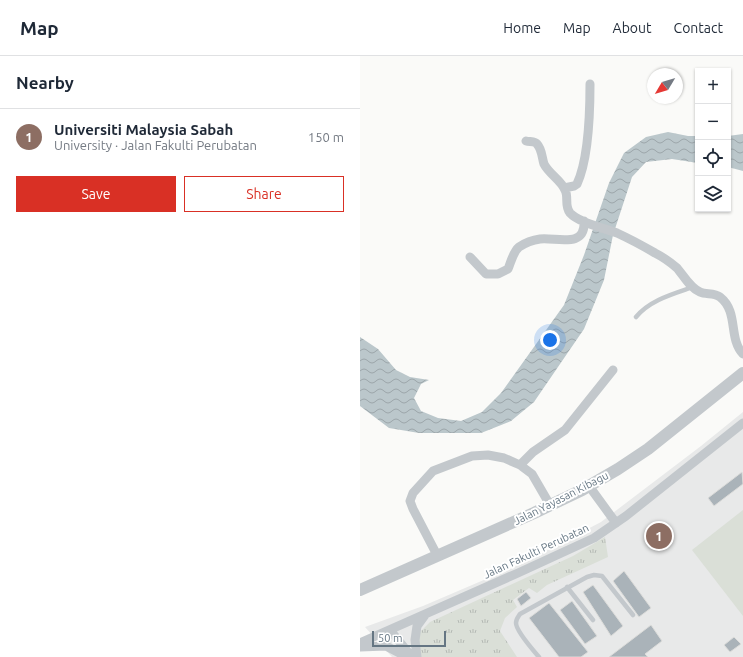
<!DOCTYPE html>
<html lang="en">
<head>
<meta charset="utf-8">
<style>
	:root { --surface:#fff; --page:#f2f2f3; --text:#1f2937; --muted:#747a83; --line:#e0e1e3; --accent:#d93025 }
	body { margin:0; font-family:Ubuntu,sans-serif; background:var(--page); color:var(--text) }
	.controls { position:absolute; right:12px; top:12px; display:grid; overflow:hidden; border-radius:0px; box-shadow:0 1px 3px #0004 }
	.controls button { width:36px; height:36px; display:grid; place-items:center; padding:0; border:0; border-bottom:1px solid var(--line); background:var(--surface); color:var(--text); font:20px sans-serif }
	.compass { position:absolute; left:287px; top:12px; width:36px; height:36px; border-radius:50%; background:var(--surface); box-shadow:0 1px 3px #0004; rotate:232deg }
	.scale { position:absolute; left:12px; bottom:10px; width:74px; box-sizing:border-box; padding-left:4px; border:2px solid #657683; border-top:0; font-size:11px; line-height:14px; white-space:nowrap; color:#657683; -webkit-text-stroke:3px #fff; paint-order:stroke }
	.you { position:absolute; left:190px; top:284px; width:14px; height:14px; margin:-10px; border:3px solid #fff; border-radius:50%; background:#1a73e8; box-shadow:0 0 0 6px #1a73e833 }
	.badge { display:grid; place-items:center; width:26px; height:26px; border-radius:50%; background:var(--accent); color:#fff; font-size:13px; font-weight:700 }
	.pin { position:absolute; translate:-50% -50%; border:2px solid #fff; box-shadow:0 1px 4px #0006 }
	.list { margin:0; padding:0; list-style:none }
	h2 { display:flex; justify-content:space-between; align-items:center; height:52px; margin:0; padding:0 16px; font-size:17px }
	h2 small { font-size:13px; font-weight:400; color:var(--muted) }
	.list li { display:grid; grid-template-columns:26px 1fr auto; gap:12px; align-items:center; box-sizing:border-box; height:56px; padding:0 16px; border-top:1px solid var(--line) }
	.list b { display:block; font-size:15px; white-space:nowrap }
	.list p { margin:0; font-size:13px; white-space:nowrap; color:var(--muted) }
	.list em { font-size:13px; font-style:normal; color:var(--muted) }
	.actions { display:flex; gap:8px; padding:12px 16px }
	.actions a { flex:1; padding:9px 0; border:1px solid var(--accent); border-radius:0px; text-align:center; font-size:14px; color:var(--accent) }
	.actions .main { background:var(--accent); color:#fff }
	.icon { flex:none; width:22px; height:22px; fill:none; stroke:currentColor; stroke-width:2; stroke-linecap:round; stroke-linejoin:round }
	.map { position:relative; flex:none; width:383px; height:601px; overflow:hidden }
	header { display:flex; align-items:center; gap:24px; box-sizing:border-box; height:56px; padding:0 20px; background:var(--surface); border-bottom:1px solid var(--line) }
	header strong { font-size:19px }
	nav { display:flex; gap:22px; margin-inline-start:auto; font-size:14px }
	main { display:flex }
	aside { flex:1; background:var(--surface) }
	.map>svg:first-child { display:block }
	.built { fill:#e8e9e9 }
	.grass { fill:url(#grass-tufts) }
	.garden { fill:#dadfd7 }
	.water { fill:url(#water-waves) }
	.building { fill:#aab3b9; stroke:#dcdcda }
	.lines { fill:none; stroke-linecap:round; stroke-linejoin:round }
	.service { stroke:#c3c8cc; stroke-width:4.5 }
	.minor { stroke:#c3c8cc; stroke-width:9 }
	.tertiary { stroke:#c3c8cc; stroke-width:12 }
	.labels { text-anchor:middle; stroke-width:4; stroke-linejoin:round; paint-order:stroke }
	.street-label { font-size:11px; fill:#657683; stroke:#fff }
</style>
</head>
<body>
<header>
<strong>Map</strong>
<nav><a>Home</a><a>Map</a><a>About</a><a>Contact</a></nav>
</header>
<main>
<aside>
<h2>Nearby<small></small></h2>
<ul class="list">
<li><span class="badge" style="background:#8d6e63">1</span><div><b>Universiti Malaysia Sabah</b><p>University · Jalan Fakulti Perubatan</p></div><em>150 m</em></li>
</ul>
<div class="actions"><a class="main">Save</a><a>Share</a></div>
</aside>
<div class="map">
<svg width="383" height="601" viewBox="0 0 383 601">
	<defs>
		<pattern id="grass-tufts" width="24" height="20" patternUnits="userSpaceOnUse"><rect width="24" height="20" fill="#dadfd7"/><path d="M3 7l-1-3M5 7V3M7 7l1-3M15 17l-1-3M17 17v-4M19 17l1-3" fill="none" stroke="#b4b9b4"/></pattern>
		<pattern id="water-waves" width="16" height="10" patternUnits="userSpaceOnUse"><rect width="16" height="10" fill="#bbc7cb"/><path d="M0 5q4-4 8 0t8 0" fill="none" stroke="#9ca6aa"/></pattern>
	</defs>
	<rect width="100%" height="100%" fill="#fafaf8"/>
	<path class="built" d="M 383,356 L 383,601 L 32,601 L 5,571 L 63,550 L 161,508 L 241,466 L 341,390 Z"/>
	<path class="grass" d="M 245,481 L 248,501 L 187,529 L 177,537 L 169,532 L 153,544 L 157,551 L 145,562 L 140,575 L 157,601 L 61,601 L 58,578 L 70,566 L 213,500 Z"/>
	<path class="garden" d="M 383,454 L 383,560 L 332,494 Z"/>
	<path class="water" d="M 308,76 L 328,80 L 338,80 L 338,107 L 312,103 L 286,106 L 272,121 L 253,179 L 244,224 L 224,273 L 174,346 L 151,365 L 121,377 L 59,377 L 29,372 L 0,350 L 0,281 L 18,293 L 36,314 L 50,321 L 69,324 L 61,328 L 54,342 L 61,355 L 78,362 L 101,365 L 122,356 L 141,337 L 204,249 L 224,199 L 249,127 L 264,97 L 286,81 Z
		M 383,78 L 383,115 L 368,111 L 368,80 Z"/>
	<path class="building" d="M 382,416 L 383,428 L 354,450 L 348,442 Z
		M 264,515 L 291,552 L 279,561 L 253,525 Z
		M 233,529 L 263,570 L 251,580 L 223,536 Z
		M 166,536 L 171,542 L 161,550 L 157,543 Z
		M 212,545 L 237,580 L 225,588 L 200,554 Z
		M 189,547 L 228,596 L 221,601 L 199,601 L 169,562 Z
		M 291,569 L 302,585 L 285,598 L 288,601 L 249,601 Z
		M 374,581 L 381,588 L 370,596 L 364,589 Z"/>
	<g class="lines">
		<path class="service" d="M 276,261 C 290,244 313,238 333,231
			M 207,531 L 233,564
			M 179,601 C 173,594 156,575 156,567 C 156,563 158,561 160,558 L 227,521 L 234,519 L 242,520 L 273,559"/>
		<path class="minor" d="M 166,85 C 170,86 175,85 177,88 C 182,93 182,102 184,108 C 189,118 201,124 205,134 C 209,141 204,150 210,157 C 219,167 244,172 257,177 C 270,183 283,190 295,197 C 303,201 310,206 317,212 C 324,220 330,232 340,236 C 346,239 354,236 360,241 C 379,256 368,282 383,298
			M 204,132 L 214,130 L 217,128 C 229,102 230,56 230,28
			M 110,201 L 126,218 L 138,218 L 148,213 C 151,206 153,196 159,191 C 165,187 173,184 180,183 C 196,181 226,193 224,165
			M 160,409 L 173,396 L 205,374 L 253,314
			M 229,430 L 256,467
			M 77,499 L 53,453 L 50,445 L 53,437 L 73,415 L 112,400 L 128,399 L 144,402 L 160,409 L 172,418 L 190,449
			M 30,574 L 52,601
			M 0,587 L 158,517 L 234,482 L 266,460 L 383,367
			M 0,591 L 26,590 L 47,601
			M 57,601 L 55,584 L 57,570 L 65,559"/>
		<path class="tertiary" d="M 0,534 L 174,457 L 222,434 L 258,413 L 288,393 L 383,317"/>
	</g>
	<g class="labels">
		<g class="street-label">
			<text transform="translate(201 442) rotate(-27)" y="4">Jalan Yayasan Kibagu</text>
			<text transform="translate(176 495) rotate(-25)" y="4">Jalan Fakulti Perubatan</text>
		</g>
	</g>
</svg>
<div class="controls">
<button>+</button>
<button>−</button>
<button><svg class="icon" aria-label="locate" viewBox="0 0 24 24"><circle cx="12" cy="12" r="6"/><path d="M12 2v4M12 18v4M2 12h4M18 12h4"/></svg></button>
<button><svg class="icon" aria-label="layers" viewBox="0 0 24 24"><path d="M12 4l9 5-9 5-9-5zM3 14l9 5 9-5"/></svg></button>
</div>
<svg class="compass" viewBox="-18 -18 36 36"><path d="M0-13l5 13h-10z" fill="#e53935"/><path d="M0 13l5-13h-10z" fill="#747a83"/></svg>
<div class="scale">50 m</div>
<div class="you"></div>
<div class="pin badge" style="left:299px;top:480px;background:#8d6e63">1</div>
</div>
</main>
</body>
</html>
